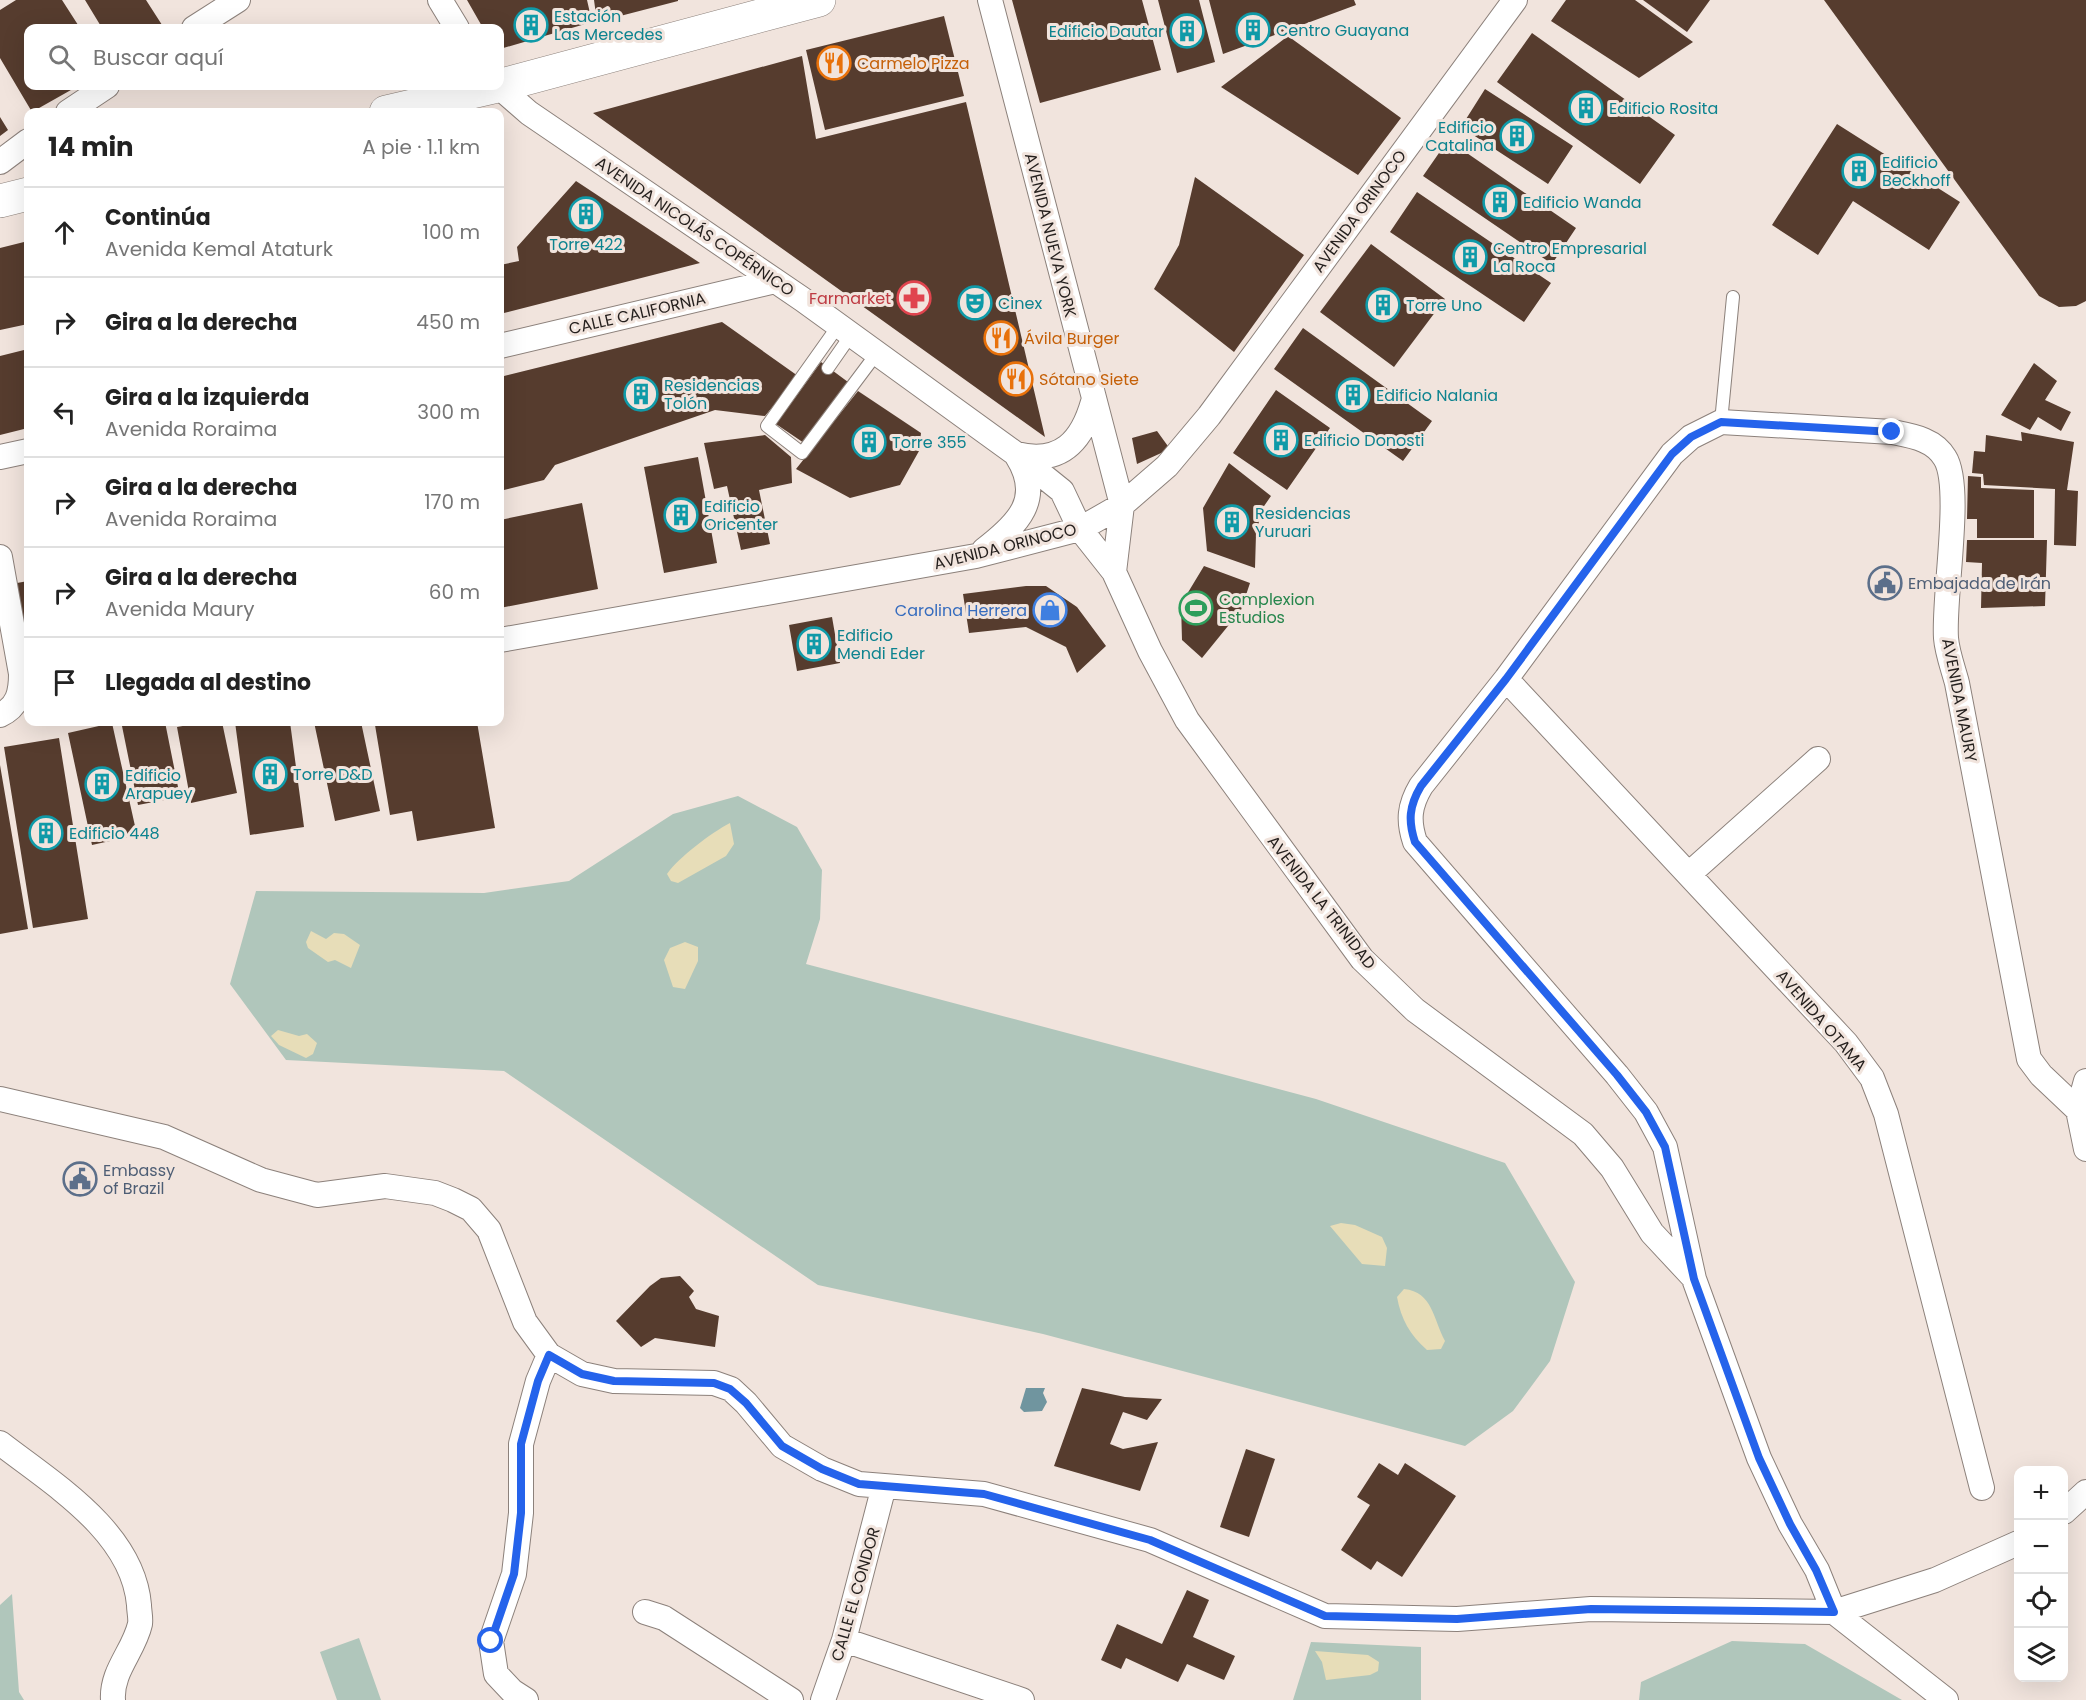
<!DOCTYPE html>
<html lang="es">
<head>
<meta charset="utf-8">
<style>
	:root { --surface:#fff; --page:#f2f2f2; --text:#222; --muted:#767676; --line:#e0e0e0 }
	body { margin:0; font-family:Poppins,sans-serif; background:var(--page); color:var(--text) }
	.controls { position:absolute; right:18px; bottom:18px; display:grid; overflow:hidden; border-radius:12px; box-shadow:0 6px 24px #0002 }
	.controls button { width:54px; height:54px; display:grid; place-items:center; padding:0; border:0; border-bottom:2px solid var(--line); background:var(--surface); color:var(--text); font:30px sans-serif }
	.stop { position:absolute; width:18px; height:18px; margin:-14px; border:4px solid #2563eb; border-radius:50%; background:#fff }
	.stop.end { background:#2563eb; border-color:#fff; box-shadow:0 2px 6px #0008 }
	.list { margin:0; padding:0; list-style:none }
	h2 { display:flex; justify-content:space-between; align-items:center; height:78px; margin:0; padding:0 24px; font-size:26px }
	h2 small { font-size:20px; font-weight:400; color:var(--muted) }
	.list li { display:grid; grid-template-columns:39px 1fr auto; gap:18px; align-items:center; box-sizing:border-box; height:90px; padding:0 24px; border-top:2px solid var(--line) }
	.list b { display:block; font-size:22px; white-space:nowrap }
	.list p { margin:0; font-size:20px; white-space:nowrap; color:var(--muted) }
	.list em { font-size:20px; font-style:normal; color:var(--muted) }
	.icon { flex:none; width:33px; height:33px; fill:none; stroke:currentColor; stroke-width:2; stroke-linecap:round; stroke-linejoin:round }
	.map { position:relative; flex:none; width:2086px; height:1700px; overflow:hidden }
	.search { position:absolute; background:var(--surface); box-shadow:0 6px 24px #0002; left:24px; top:24px; width:480px; height:66px; display:flex; align-items:center; gap:15px; box-sizing:border-box; padding:0 21px; border-radius:12px; color:var(--muted); font-size:22px }
	.panel { position:absolute; background:var(--surface); box-shadow:0 6px 24px #0002; left:24px; top:108px; width:480px; height:618px; border-radius:12px }
	.map>svg:first-child { display:block }
	.green { fill:#b0c6bb }
	.sand { fill:#e7ddb8 }
	.water { fill:#70959f }
	.building { fill:#563c2e }
	.lines { fill:none; stroke-linecap:round; stroke-linejoin:round }
	.lane-casing { stroke:#8c817b; stroke-width:14 }
	.street-casing { stroke:#8c817b; stroke-width:26 }
	.secondary-casing { stroke:#8c817b; stroke-width:34 }
	.lane { stroke:#fff; stroke-width:12 }
	.street { stroke:#fff; stroke-width:24 }
	.secondary { stroke:#fff; stroke-width:33 }
	.route { stroke:#2563eb; stroke-width:8 }
	.labels { text-anchor:middle; stroke-width:6; stroke-linejoin:round; paint-order:stroke }
	.culture-label { font-size:16px; fill:#0d838f; stroke:#f1e4dd; text-anchor:start }
	.food-label { font-size:16px; fill:#c56008; stroke:#f1e4dd; text-anchor:start }
	.street-label { font-size:16px; fill:#241f1d; stroke:#f1e4dd }
	.health-label { font-size:16px; fill:#be3a42; stroke:#f1e4dd; text-anchor:end }
	.service-label { font-size:16px; fill:#4e5e75; stroke:#f1e4dd; text-anchor:start }
	.leisure-label { font-size:16px; fill:#27864d; stroke:#f1e4dd; text-anchor:start }
	.shop-label { font-size:16px; fill:#366cbe; stroke:#f1e4dd; text-anchor:end }
</style>
</head>
<body>
<div class="map">
<svg width="2086" height="1700" viewBox="0 0 2086 1700">
	<rect width="100%" height="100%" fill="#f1e4dd"/>
	<path class="green" d="M 738,796 L 797,827 L 822,870 L 820,919 L 806,964 L 1316,1099 L 1505,1163 L 1575,1282 L 1550,1361 L 1513,1411 L 1465,1446 L 1043,1334 L 818,1285 L 504,1071 L 286,1060 L 230,984 L 256,891 L 484,893 L 569,881 L 673,814 Z
		M 12,1594 L 19,1692 L 24,1700 L 0,1700 L 0,1605 Z
		M 359,1638 L 381,1700 L 337,1700 L 320,1652 Z
		M 1732,1641 L 1805,1644 L 1902,1700 L 1639,1700 L 1641,1682 Z
		M 1311,1642 L 1421,1647 L 1421,1700 L 1293,1700 Z"/>
	<path class="sand" d="M 730,823 L 734,844 L 726,856 L 678,883 L 671,881 L 667,874 C 679,857 711,833 730,823 Z
		M 311,931 L 326,939 L 334,933 L 344,934 L 360,945 L 351,968 L 335,960 L 328,962 L 308,948 L 306,942 Z
		M 685,942 L 698,947 L 698,961 L 685,989 L 673,987 L 664,960 L 670,948 Z
		M 278,1030 L 299,1036 L 307,1034 L 317,1043 L 313,1054 L 306,1058 L 279,1045 L 271,1036 Z
		M 1341,1223 L 1355,1225 L 1382,1237 L 1387,1248 L 1385,1266 L 1362,1264 L 1330,1226 Z
		M 1404,1289 C 1433,1292 1433,1319 1445,1341 L 1441,1349 L 1427,1350 C 1410,1335 1401,1319 1397,1297 Z
		M 1315,1651 L 1368,1655 L 1379,1662 L 1378,1671 L 1370,1675 L 1326,1680 L 1322,1662 Z"/>
	<path class="water" d="M 1026,1388 L 1045,1388 L 1043,1393 L 1047,1402 L 1042,1411 L 1024,1412 L 1020,1408 Z"/>
	<path class="building" d="M 16,0 L 62,0 L 80,28 L 28,28 L 28,86 L 78,86 L 32,112 L 0,58 L 0,10 Z
		M 85,0 L 146,0 L 164,28 L 102,28 Z
		M 467,0 L 587,0 L 592,22 L 500,49 L 500,28 L 483,28 Z
		M 594,0 L 678,0 L 678,1 L 597,22 Z
		M 1012,0 L 1142,0 L 1161,70 L 1040,103 Z
		M 1158,0 L 1199,0 L 1215,62 L 1177,73 Z
		M 1209,0 L 1354,0 L 1356,5 L 1223,54 Z
		M 1566,0 L 1635,0 L 1693,42 L 1639,78 L 1551,21 Z
		M 1643,0 L 1710,0 L 1687,32 Z
		M 1824,0 L 2086,0 L 2086,301 L 2076,306 L 2059,307 L 2039,296 Z
		M 944,16 L 964,96 L 825,130 L 806,50 Z
		M 1532,33 L 1675,135 L 1640,184 L 1497,82 Z
		M 1288,36 L 1401,118 L 1358,175 L 1221,87 Z
		M 802,56 L 816,139 L 966,102 L 1045,437 L 593,113 Z
		M 1485,89 L 1573,146 L 1548,184 L 1461,127 Z
		M 0,117 L 8,130 L 0,136 Z
		M 1837,124 L 1960,202 L 1929,250 L 1853,201 L 1818,255 L 1772,225 Z
		M 1448,140 L 1576,228 L 1552,264 L 1423,176 Z
		M 1195,177 L 1304,255 L 1234,352 L 1154,289 L 1179,245 Z
		M 576,181 L 700,263 L 500,314 L 500,265 L 519,261 L 517,247 Z
		M 1417,192 L 1551,283 L 1524,322 L 1390,232 Z
		M 28,241 L 28,324 L 0,330 L 0,248 Z
		M 1371,244 L 1445,299 L 1394,367 L 1320,312 Z
		M 722,322 L 798,376 L 765,416 L 715,410 L 555,465 L 544,480 L 500,491 L 500,377 Z
		M 1303,328 L 1432,421 L 1403,461 L 1274,369 Z
		M 28,349 L 28,428 L 0,435 L 0,356 Z
		M 821,362 L 848,382 L 804,443 L 776,424 Z
		M 2034,363 L 2057,381 L 2045,400 L 2071,412 L 2061,431 L 2038,417 L 2030,430 L 2001,415 Z
		M 1276,390 L 1330,428 L 1287,490 L 1233,453 Z
		M 858,391 L 921,433 L 919,451 L 900,485 L 850,498 L 796,469 Z
		M 1157,431 L 1170,449 L 1137,464 L 1132,438 Z
		M 2021,432 L 2074,442 L 2067,490 L 2078,491 L 2076,546 L 2054,545 L 2055,489 L 1984,485 L 1983,474 L 1972,473 L 1974,451 L 1985,452 L 1986,435 L 2022,441 Z
		M 765,435 L 791,457 L 792,483 L 759,490 L 770,544 L 741,550 L 727,486 L 714,489 L 704,443 Z
		M 698,457 L 717,563 L 664,573 L 644,467 Z
		M 1229,463 L 1271,496 L 1262,509 L 1256,534 L 1255,568 L 1207,551 L 1203,508 Z
		M 1968,476 L 1981,477 L 1981,488 L 2034,490 L 2034,538 L 1977,538 L 1977,519 L 1967,519 Z
		M 582,503 L 598,589 L 500,608 L 500,520 Z
		M 1967,540 L 2047,540 L 2045,606 L 1981,608 L 1982,563 L 1966,562 Z
		M 1204,566 L 1250,583 L 1241,610 L 1202,658 L 1182,640 L 1181,604 Z
		M 28,581 L 28,648 L 27,649 L 17,583 Z
		M 1026,586 L 1046,586 L 1077,607 L 1106,646 L 1077,673 L 1066,647 L 1026,627 L 969,633 L 963,594 Z
		M 832,617 L 840,663 L 797,671 L 789,625 Z
		M 144,722 L 165,722 L 180,797 L 138,805 L 122,726 Z
		M 205,722 L 222,722 L 237,793 L 191,803 L 177,727 Z
		M 235,722 L 290,722 L 304,827 L 250,835 Z
		M 314,722 L 361,722 L 380,811 L 335,821 Z
		M 395,722 L 477,722 L 495,828 L 417,841 L 412,811 L 390,815 L 375,725 Z
		M 112,723 L 137,835 L 92,845 L 68,733 Z
		M 59,738 L 88,919 L 33,928 L 4,747 Z
		M 0,765 L 28,929 L 0,934 Z
		M 680,1276 L 694,1291 L 689,1297 L 696,1309 L 719,1316 L 715,1347 L 655,1338 L 641,1347 L 616,1321 L 650,1286 L 661,1278 Z
		M 1082,1388 L 1125,1397 L 1162,1399 L 1147,1420 L 1123,1412 L 1110,1444 L 1123,1449 L 1158,1442 L 1140,1491 L 1054,1466 Z
		M 1246,1449 L 1275,1459 L 1249,1537 L 1220,1527 Z
		M 1379,1463 L 1398,1475 L 1405,1463 L 1456,1496 L 1402,1577 L 1377,1561 L 1371,1570 L 1341,1550 L 1370,1505 L 1357,1497 Z
		M 1187,1590 L 1209,1600 L 1193,1637 L 1235,1656 L 1224,1680 L 1187,1664 L 1178,1682 L 1126,1658 L 1121,1669 L 1101,1660 L 1117,1624 L 1162,1644 Z"/>
	<g class="lines">
		<g class="lane-casing">
			<path id="lane" d="M 838,326 L 767,426 L 802,453 L 877,353
				M 828,368 L 851,335
				M 1721,422 L 1733,297"/>
		</g>
		<g class="street-casing">
			<path id="street" d="M 440,0 L 457,28
				M 990,0 L 1122,505 L 1114,572
				M 194,28 L 238,0
				M 498,86 L 529,113 L 802,299 L 1016,454 L 1062,491 L 1080,529 L 1114,572 L 1150,651 L 1187,720 L 1362,959 L 1415,1010 L 1583,1134 L 1612,1168 L 1652,1233 L 1693,1277
				M 68,112 L 107,86
				M 0,162 L 28,141
				M 500,346 L 775,281
				M 1016,454 C 1061,465 1082,441 1093,402
				M 0,457 L 28,451
				M 984,550 C 1018,524 1044,499 1017,456
				M 0,557 L 21,674 C 21,692 18,707 0,715
				M 500,640 L 976,556 L 1080,529 L 1122,505 L 1167,466 L 1209,416 L 1515,0
				M 1506,679 L 1846,1043 L 1872,1078 L 1886,1114 L 1982,1488
				M 1689,874 L 1818,759
				M 0,1099 L 164,1137 L 261,1180 L 317,1195 L 385,1186 L 435,1193 L 453,1200 L 471,1209 L 489,1230 L 525,1322 L 549,1355 L 582,1374 L 614,1381 L 714,1383 L 731,1389 L 746,1403 L 782,1446 L 822,1469 L 859,1484 L 984,1494 L 1150,1540 L 1325,1616 L 1457,1619 L 1591,1609 L 1834,1612 L 1935,1580 L 2018,1543
				M 2078,1110 L 2086,1081
				M 0,1443 C 53,1484 133,1532 139,1605 C 139,1611 141,1618 140,1624 C 134,1651 111,1671 113,1700
				M 2064,1512 L 2086,1492
				M 645,1612 L 664,1618 L 791,1700
				M 844,1640 L 1022,1700
				M 526,1700 L 512,1691 L 496,1674 L 491,1641 L 514,1574 L 521,1513 L 521,1444 L 538,1381 L 549,1355
				M 823,1700 L 844,1640 L 884,1486
				M 1946,1700 L 1834,1612 L 1817,1570 L 1790,1524 L 1759,1458 L 1694,1279 L 1665,1147 L 1646,1112 L 1617,1075 L 1415,842 C 1408,821 1409,806 1421,786 L 1506,679 L 1672,454 L 1691,437 L 1721,422 L 1892,432 C 1912,436 1934,439 1945,458 C 1963,487 1943,597 1946,638 C 1947,652 1953,668 1957,683 L 2029,1059 L 2041,1075 L 2078,1110 L 2086,1149"/>
		</g>
		<g class="secondary-casing">
			<path id="secondary" d="M 386,112 L 498,86 L 819,0
				M 0,201 L 28,194"/>
		</g>
		<use href="#lane" class="lane"/>
		<use href="#street" class="street"/>
		<use href="#secondary" class="secondary"/>
	</g>
	<g class="lines">
		<path class="route" d="M 491,1641 L 514,1574 L 521,1513 L 521,1444 L 538,1381 L 549,1355 L 582,1374 L 614,1381 L 714,1383 L 730,1389 L 746,1403 L 782,1446 L 822,1469 L 859,1484 L 984,1494 L 1150,1540 L 1325,1616 L 1457,1619 L 1591,1609 L 1834,1612 L 1816,1570 L 1790,1524 L 1759,1458 L 1694,1279 L 1665,1147 L 1646,1112 L 1617,1075 L 1415,842 C 1408,821 1409,806 1421,786 L 1506,679 L 1672,454 L 1691,437 L 1721,422 L 1892,432"/>
	</g>
	<defs>
		<g id="building-ring" transform="scale(1.725)"><circle r="9.5" fill="#f1e4dd" stroke="#0f9aa8" stroke-width="1.5"/><path d="M-4-6H4V6H1V3H-1V6H-4ZM-2.5-4.3h1.7v1.8h-1.7ZM.8-4.3h1.7v1.8H.8ZM-2.5-1h1.7V.8h-1.7ZM.8-1h1.7V.8H.8Z" fill="#0f9aa8"/></g>
		<g id="restaurant-ring" transform="scale(1.725)"><circle r="9.5" fill="#f1e4dd" stroke="#e8710a" stroke-width="1.5"/><path d="M-5-6h1v4h1v-4h1v4h1v-4h1v5L-1.5 .5V6h-2V.5L-5-1ZM5-6V6H3V1.5H1.5Q1.5-4 5-6Z" fill="#e8710a"/></g>
		<g id="pharmacy-ring" transform="scale(1.725)"><circle r="9.5" fill="#f1e4dd" stroke="#e0444e" stroke-width="1.5"/><path d="M-2-6h4v4h4v4h-4v4h-4v-4h-4v-4h4Z" fill="#e0444e"/></g>
		<g id="theatre-ring" transform="scale(1.725)"><circle r="9.5" fill="#f1e4dd" stroke="#0f9aa8" stroke-width="1.5"/><path d="M-5-5.5Q0-4 5-5.5V0Q5 5 0 6Q-5 5-5 0ZM-3.3-2.5H-1v1.5H-3.3ZM1-2.5H3.3v1.5H1ZM-2.8 1Q0 5.5 2.8 1Z" fill="#0f9aa8"/></g>
		<g id="civic-ring" transform="scale(1.725)"><circle r="9.5" fill="#f1e4dd" stroke="#5c6f8a" stroke-width="1.5"/><path d="M-.6-6.5H3V-4.5H.6V-3L4-1V1h2V6H-6V1h2V-1L-.6-3ZM-1.2 2.5V6h2.4V2.5Z" fill="#5c6f8a"/></g>
		<g id="stadium-ring" transform="scale(1.725)"><circle r="9.5" fill="#f1e4dd" stroke="#2e9e5b" stroke-width="1.5"/><path d="M0-5a6.5 5 0 1 0 0 10a6.5 5 0 1 0 0-10ZM-3.5-1.8h7v3.6h-7Z" fill="#2e9e5b"/></g>
		<g id="shop-ring" transform="scale(1.725)"><circle r="9.5" fill="#f1e4dd" stroke="#3f7fe0" stroke-width="1.5"/><path d="M-5-2.5h2.3a2.7 3.5 0 0 1 5.4 0H5L5.5 6h-11ZM-1.5-2.5h3a1.5 2.3 0 0 0-3 0Z" fill="#3f7fe0"/></g>
	</defs>
	<g fill-rule="evenodd">
		<use href="#building-ring" x="531" y="25"/>
		<use href="#building-ring" x="1253" y="30"/>
		<use href="#building-ring" x="1187" y="31"/>
		<use href="#restaurant-ring" x="834" y="63"/>
		<use href="#building-ring" x="1586" y="108"/>
		<use href="#building-ring" x="1517" y="136"/>
		<use href="#building-ring" x="1859" y="171"/>
		<use href="#building-ring" x="1500" y="202"/>
		<use href="#building-ring" x="586" y="214"/>
		<use href="#building-ring" x="1470" y="257"/>
		<use href="#pharmacy-ring" x="914" y="298"/>
		<use href="#theatre-ring" x="975" y="303"/>
		<use href="#building-ring" x="1383" y="305"/>
		<use href="#restaurant-ring" x="1001" y="338"/>
		<use href="#restaurant-ring" x="1016" y="379"/>
		<use href="#building-ring" x="641" y="394"/>
		<use href="#building-ring" x="1353" y="395"/>
		<use href="#building-ring" x="1281" y="440"/>
		<use href="#building-ring" x="869" y="442"/>
		<use href="#building-ring" x="681" y="515"/>
		<use href="#building-ring" x="1232" y="522"/>
		<use href="#civic-ring" x="1885" y="583"/>
		<use href="#stadium-ring" x="1196" y="608"/>
		<use href="#shop-ring" x="1050" y="610"/>
		<use href="#building-ring" x="814" y="644"/>
		<use href="#building-ring" x="270" y="774"/>
		<use href="#building-ring" x="102" y="784"/>
		<use href="#building-ring" x="46" y="833"/>
		<use href="#civic-ring" x="80" y="1179"/>
	</g>
	<g class="labels">
		<g class="culture-label">
			<text x="554" y="22">Estación<tspan x="554" dy="18">Las Mercedes</tspan></text>
			<text x="1276" y="36">Centro Guayana</text>
			<text x="1164" y="37" text-anchor="end">Edificio Dautar</text>
			<text x="1609" y="114">Edificio Rosita</text>
			<text x="1494" y="133" text-anchor="end">Edificio<tspan x="1494" dy="18">Catalina</tspan></text>
			<text x="1882" y="168">Edificio<tspan x="1882" dy="18">Beckhoff</tspan></text>
			<text x="1523" y="208">Edificio Wanda</text>
			<text x="586" y="250" text-anchor="middle">Torre 422</text>
			<text x="1493" y="254">Centro Empresarial<tspan x="1493" dy="18">La Roca</tspan></text>
			<text x="998" y="309">Cinex</text>
			<text x="1406" y="311">Torre Uno</text>
			<text x="664" y="391">Residencias<tspan x="664" dy="18">Tolón</tspan></text>
			<text x="1376" y="401">Edificio Nalania</text>
			<text x="1304" y="446">Edificio Donosti</text>
			<text x="892" y="448">Torre 355</text>
			<text x="704" y="512">Edificio<tspan x="704" dy="18">Oricenter</tspan></text>
			<text x="1255" y="519">Residencias<tspan x="1255" dy="18">Yuruari</tspan></text>
			<text x="837" y="641">Edificio<tspan x="837" dy="18">Mendi Eder</tspan></text>
			<text x="293" y="780">Torre D&amp;D</text>
			<text x="125" y="781">Edificio<tspan x="125" dy="18">Arapuey</tspan></text>
			<text x="69" y="839">Edificio 448</text>
		</g>
		<g class="food-label">
			<text x="857" y="69">Carmelo Pizza</text>
			<text x="1024" y="344">Ávila Burger</text>
			<text x="1039" y="385">Sótano Siete</text>
		</g>
		<g class="street-label">
			<text transform="translate(1359 211) rotate(-54)" y="6">AVENIDA ORINOCO</text>
			<text transform="translate(695 226) rotate(34)" y="6">AVENIDA NICOLÁS COPÉRNICO</text>
			<text transform="translate(1051 235) rotate(76)" y="6">AVENIDA NUEVA YORK</text>
			<text transform="translate(637 313) rotate(-13)" y="6">CALLE CALIFORNIA</text>
			<text transform="translate(1005 546) rotate(-14)" y="6">AVENIDA ORINOCO</text>
			<text transform="translate(1960 700) rotate(79)" y="6">AVENIDA MAURY</text>
			<text transform="translate(1322 902) rotate(52)" y="6">AVENIDA LA TRINIDAD</text>
			<text transform="translate(1822 1020) rotate(49)" y="6">AVENIDA OTAMA</text>
			<text transform="translate(855 1594) rotate(-74)" y="6">CALLE EL CONDOR</text>
		</g>
		<g class="health-label">
			<text x="891" y="304">Farmarket</text>
		</g>
		<g class="service-label">
			<text x="1908" y="589">Embajada de Irán</text>
			<text x="103" y="1176">Embassy<tspan x="103" dy="18">of Brazil</tspan></text>
		</g>
		<g class="leisure-label">
			<text x="1219" y="605">Complexion<tspan x="1219" dy="18">Estudios</tspan></text>
		</g>
		<g class="shop-label">
			<text x="1027" y="616">Carolina Herrera</text>
		</g>
	</g>
</svg>
<div class="controls">
<button>+</button>
<button>−</button>
<button><svg class="icon" aria-label="locate" viewBox="0 0 24 24"><circle cx="12" cy="12" r="6"/><path d="M12 2v4M12 18v4M2 12h4M18 12h4"/></svg></button>
<button><svg class="icon" aria-label="layers" viewBox="0 0 24 24"><path d="M12 4l9 5-9 5-9-5zM3 14l9 5 9-5"/></svg></button>
</div>
<div class="stop" style="left:491px;top:1641px"></div>
<div class="stop end" style="left:1892px;top:432px"></div>
<div class="search"><svg class="icon" aria-label="search" viewBox="0 0 24 24"><circle cx="10" cy="10" r="6"/><path d="M15 15l6 6"/></svg>Buscar aquí</div>
<section class="panel">
<h2>14 min<small>A pie · 1.1 km</small></h2>
<ul class="list">
<li><svg class="icon" aria-label="ahead" viewBox="0 0 24 24"><path d="M12 20V5M6 11l6-6 6 6"/></svg><div><b>Continúa</b><p>Avenida Kemal Ataturk</p></div><em>100 m</em></li>
<li><svg class="icon" aria-label="right" viewBox="0 0 24 24"><path d="M7 20v-9h11M14 6l5 5-5 5"/></svg><div><b>Gira a la derecha</b></div><em>450 m</em></li>
<li><svg class="icon" aria-label="left" viewBox="0 0 24 24"><path d="M17 20v-9H6M10 6l-5 5 5 5"/></svg><div><b>Gira a la izquierda</b><p>Avenida Roraima</p></div><em>300 m</em></li>
<li><svg class="icon" aria-label="right" viewBox="0 0 24 24"><path d="M7 20v-9h11M14 6l5 5-5 5"/></svg><div><b>Gira a la derecha</b><p>Avenida Roraima</p></div><em>170 m</em></li>
<li><svg class="icon" aria-label="right" viewBox="0 0 24 24"><path d="M7 20v-9h11M14 6l5 5-5 5"/></svg><div><b>Gira a la derecha</b><p>Avenida Maury</p></div><em>60 m</em></li>
<li><svg class="icon" aria-label="arrive" viewBox="0 0 24 24"><path d="M6 21V4h12l-3 4 3 4H6"/></svg><div><b>Llegada al destino</b></div></li>
</ul>
</section>
</div>
</body>
</html>
